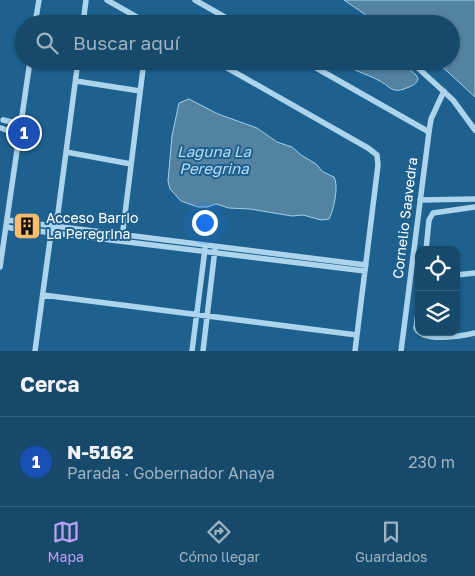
<!DOCTYPE html>
<html lang="es">
<head>
<meta charset="utf-8">
<style>
	:root { --surface:#16496a; --page:#1f5070; --text:#f1f3f6; --muted:#9eb2c1; --line:#35617e; --accent:#bca0f2 }
	body { margin:0; font-family:"Golos Text",sans-serif; background:var(--page); color:var(--text) }
	.controls { position:absolute; right:15px; bottom:15px; display:grid; overflow:hidden; border-radius:10px; box-shadow:0 1px 4px #0004 }
	.controls button { width:45px; height:45px; display:grid; place-items:center; padding:0; border:0; border-bottom:1px solid var(--line); background:var(--surface); color:var(--text); font:25px sans-serif }
	.you { position:absolute; left:204px; top:222px; width:18px; height:18px; margin:-12px; border:4px solid #fff; border-radius:50%; background:#1a73e8; box-shadow:0 0 0 8px #1a73e833 }
	.badge { display:grid; place-items:center; width:32px; height:32px; border-radius:50%; background:var(--accent); color:#fff; font-size:16px; font-weight:700 }
	.pin { position:absolute; translate:-50% -50%; border:2px solid #fff; box-shadow:0 1px 5px #0006 }
	.list { margin:0; padding:0; list-style:none }
	h2 { display:flex; justify-content:space-between; align-items:center; height:65px; margin:0; padding:0 20px; font-size:21px }
	h2 small { font-size:16px; font-weight:400; color:var(--muted) }
	.list li { display:grid; grid-template-columns:32px 1fr auto; gap:15px; align-items:center; box-sizing:border-box; height:90px; padding:0 20px; border-top:1px solid var(--line) }
	.list b { display:block; font-size:19px; white-space:nowrap }
	.list p { margin:0; font-size:16px; white-space:nowrap; color:var(--muted) }
	.list em { font-size:16px; font-style:normal; color:var(--muted) }
	.icon { flex:none; width:28px; height:28px; fill:none; stroke:currentColor; stroke-width:2; stroke-linecap:round; stroke-linejoin:round }
	.map { position:relative; flex:none; width:475px; height:351px; overflow:hidden }
	.search { position:absolute; background:var(--surface); box-shadow:0 1px 4px #0004; left:15px; right:15px; top:15px; height:55px; display:flex; align-items:center; gap:12px; box-sizing:border-box; padding:0 18px; border-radius:28px; color:var(--muted); font-size:19px }
	.sheet { height:155px; background:var(--surface) }
	nav { display:flex; justify-content:space-around; align-items:center; box-sizing:border-box; height:70px; border-top:1px solid var(--line); background:var(--surface); font-size:14px; color:var(--muted) }
	nav a { display:grid; justify-items:center; gap:2px }
	nav .on { color:var(--accent) }
	.map>svg:first-child { display:block }
	.water { fill:#5482a1; stroke:#a0d1ee }
	.lines { fill:none; stroke-linecap:round; stroke-linejoin:round }
	.minor { stroke:#add4ed; stroke-width:5.5 }
	.labels { text-anchor:middle; stroke-width:4; stroke-linejoin:round; paint-order:stroke }
	.poi-label { font-size:14px; fill:#fff; stroke:#1e618e; text-anchor:start }
	.street-label { font-size:14px; fill:#fff; stroke:#1e618e }
	.water-label { font-size:15px; font-style:italic; fill:#b9ddf4; stroke:#1e618e }
</style>
</head>
<body>
<div class="map">
<svg width="475" height="351" viewBox="0 0 475 351">
	<rect width="100%" height="100%" fill="#1e618e"/>
	<path class="water" d="M 344,0 L 475,0 L 475,97 L 436,61 L 451,61 L 451,24 L 379,24 Z
		M 342,61 L 400,61 L 416,75 L 418,79 C 416,84 414,85 409,87 C 391,95 392,87 378,80 C 365,73 354,72 342,61 Z
		M 189,99 L 218,114 L 257,128 L 277,142 L 292,147 L 301,155 L 316,164 L 323,172 L 334,177 C 339,185 334,210 329,219 L 321,220 L 303,215 L 292,216 L 250,209 L 229,208 L 216,204 L 207,207 L 198,207 L 181,201 L 170,189 L 168,181 L 172,136 L 179,103 Z"/>
	<g class="lines">
		<path class="minor" d="M 107,0 L 149,24
			M 195,0 L 237,24
			M 35,24 L 39,0
			M 83,24 L 86,0
			M 215,61 L 368,148 L 377,155 L 378,165 L 355,351
			M 304,61 L 429,132
			M 418,68 L 453,100 L 475,130
			M 76,81 L 140,91
			M 3,120 L 21,124
			M 1,128 L 19,135
			M 66,152 L 131,164
			M 420,200 L 475,199
			M 7,220 L 24,222
			M 30,223 L 366,265
			M 6,227 L 23,230
			M 29,230 L 365,271
			M 122,238 L 144,61
			M 426,250 L 429,220 L 433,213 L 475,207
			M 0,267 L 30,61
			M 456,275 L 475,273
			M 43,295 L 357,335
			M 419,305 L 416,328 C 423,343 462,336 475,333
			M 35,351 L 51,233 L 58,213 L 78,61
			M 192,351 L 205,249
			M 203,351 L 215,249
			M 401,351 L 429,132 L 431,119 L 444,91"/>
	</g>
	<defs>
		<g id="building-square" transform="scale(1.4375)"><rect x="-9" y="-9" width="18" height="18" rx="4" fill="#fbbc6c" stroke="#1e618e"/><path d="M-4-6H4V6H1V3H-1V6H-4ZM-2.5-4.3h1.7v1.8h-1.7ZM.8-4.3h1.7v1.8H.8ZM-2.5-1h1.7V.8h-1.7ZM.8-1h1.7V.8H.8Z" fill="#111"/></g>
	</defs>
	<g fill-rule="evenodd">
		<use href="#building-square" x="27" y="226"/>
	</g>
	<g class="labels">
		<g class="poi-label">
			<text x="46" y="223">Acceso Barrio<tspan x="46" dy="16">La Peregrina</tspan></text>
		</g>
		<g class="street-label">
			<text transform="translate(405 218) rotate(-83)" y="5">Cornelio Saavedra</text>
		</g>
		<g class="water-label">
			<text x="214" y="157">Laguna La<tspan x="214" dy="17">Peregrina</tspan></text>
		</g>
	</g>
</svg>
<div class="controls">
<button><svg class="icon" aria-label="locate" viewBox="0 0 24 24"><circle cx="12" cy="12" r="6"/><path d="M12 2v4M12 18v4M2 12h4M18 12h4"/></svg></button>
<button><svg class="icon" aria-label="layers" viewBox="0 0 24 24"><path d="M12 4l9 5-9 5-9-5zM3 14l9 5 9-5"/></svg></button>
</div>
<div class="you"></div>
<div class="pin badge" style="left:24px;top:133px;background:#1a4fb4">1</div>
<div class="search"><svg class="icon" aria-label="search" viewBox="0 0 24 24"><circle cx="10" cy="10" r="6"/><path d="M15 15l6 6"/></svg>Buscar aquí</div>
</div>
<section class="sheet">
<h2>Cerca<small></small></h2>
<ul class="list">
<li><span class="badge" style="background:#1a4fb4">1</span><div><b>N-5162</b><p>Parada · Gobernador Anaya</p></div><em>230 m</em></li>
</ul>
</section>
<nav>
<a class="on"><svg class="icon" aria-label="map" viewBox="0 0 24 24"><path d="M3 6l6-2 6 2 6-2v14l-6 2-6-2-6 2zM9 4v14M15 6v14"/></svg>Mapa</a>
<a><svg class="icon" aria-label="directions" viewBox="0 0 24 24"><path d="M12 3l9 9-9 9-9-9zM9 14v-3h6M13 9l2 2-2 2"/></svg>Cómo llegar</a>
<a><svg class="icon" aria-label="saved" viewBox="0 0 24 24"><path d="M7 4h10v16l-5-4-5 4z"/></svg>Guardados</a>
</nav>
</body>
</html>
